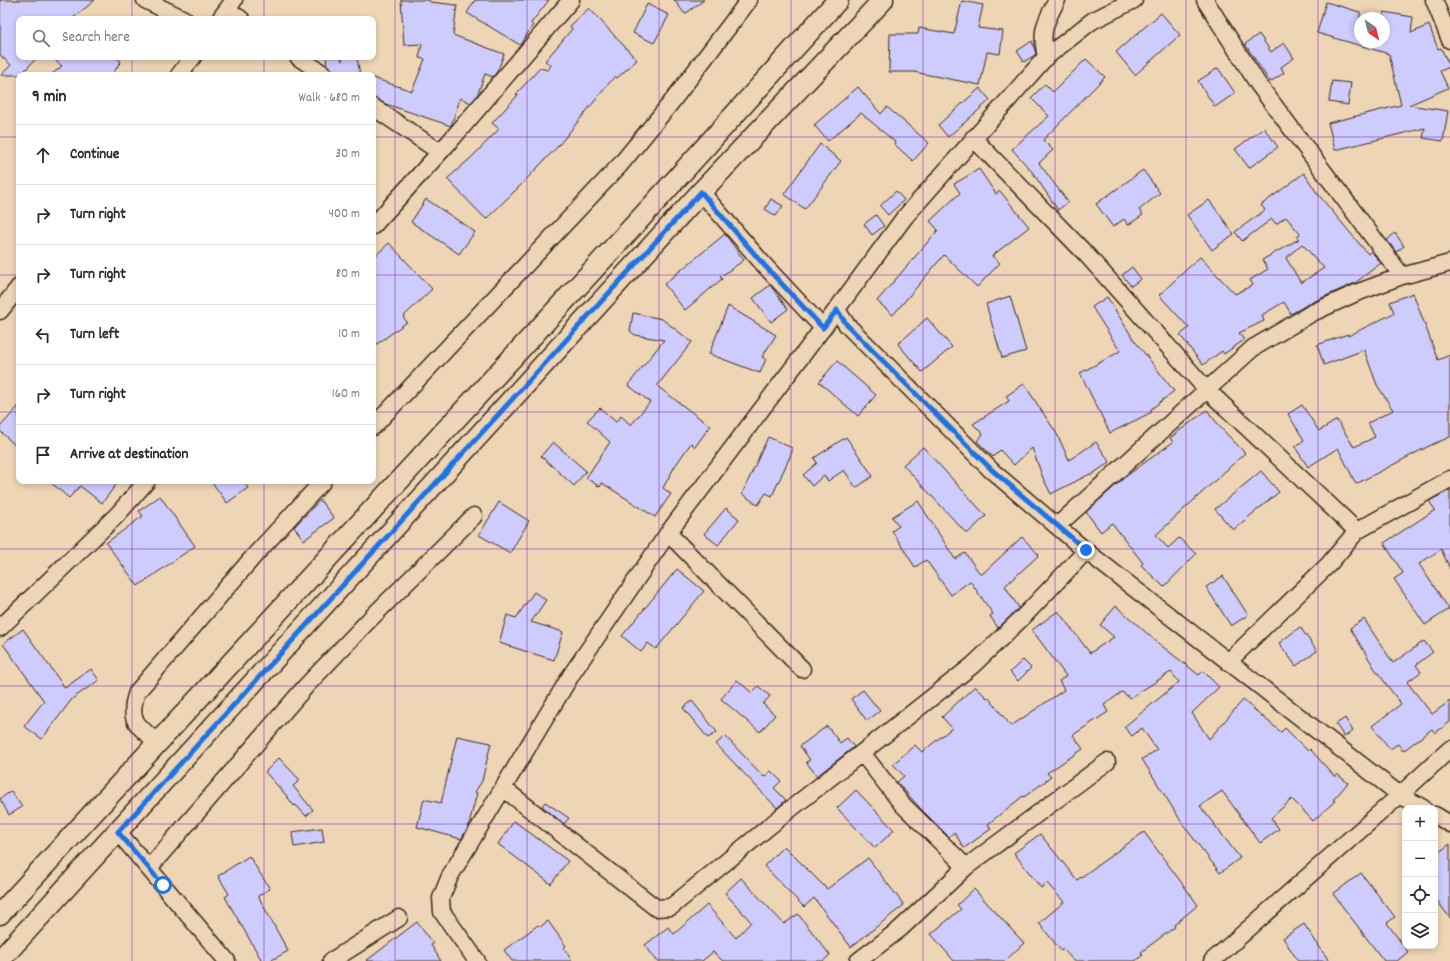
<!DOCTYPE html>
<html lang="en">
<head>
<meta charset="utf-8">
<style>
	:root { --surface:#fff; --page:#f2f2f3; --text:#2b2b33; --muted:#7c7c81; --line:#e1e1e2 }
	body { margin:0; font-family:Dekko,sans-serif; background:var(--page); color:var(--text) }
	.controls { position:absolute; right:12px; bottom:12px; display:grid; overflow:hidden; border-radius:8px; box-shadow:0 2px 6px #0003 }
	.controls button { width:36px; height:36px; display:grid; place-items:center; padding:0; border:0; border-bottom:1px solid var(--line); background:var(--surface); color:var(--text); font:20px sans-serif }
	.compass { position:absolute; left:1354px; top:12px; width:36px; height:36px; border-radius:50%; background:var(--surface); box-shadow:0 2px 6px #0003; rotate:145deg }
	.stop { position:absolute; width:12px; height:12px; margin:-9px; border:3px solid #1a73e8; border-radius:50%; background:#fff }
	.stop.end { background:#1a73e8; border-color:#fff; box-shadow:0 1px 4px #0008 }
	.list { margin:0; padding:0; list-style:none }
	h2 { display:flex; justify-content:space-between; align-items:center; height:52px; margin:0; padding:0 16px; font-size:17px }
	h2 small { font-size:13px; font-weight:400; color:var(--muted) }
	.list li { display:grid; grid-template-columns:26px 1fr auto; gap:12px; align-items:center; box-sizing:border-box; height:60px; padding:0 16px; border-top:1px solid var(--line) }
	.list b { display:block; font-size:15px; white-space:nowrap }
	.list em { font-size:13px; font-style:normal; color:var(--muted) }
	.icon { flex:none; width:22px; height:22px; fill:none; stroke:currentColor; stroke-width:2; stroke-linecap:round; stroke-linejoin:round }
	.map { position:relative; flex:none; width:1450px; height:961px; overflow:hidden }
	.search { position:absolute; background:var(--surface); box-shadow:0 2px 6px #0003; left:16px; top:16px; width:360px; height:44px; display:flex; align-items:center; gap:10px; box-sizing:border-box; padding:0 14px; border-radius:8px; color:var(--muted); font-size:15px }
	.panel { position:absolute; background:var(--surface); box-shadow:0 2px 6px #0003; left:16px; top:72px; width:360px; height:412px; border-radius:8px }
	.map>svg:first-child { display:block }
	.building { fill:#cecbfd; stroke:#3b2a1e; fill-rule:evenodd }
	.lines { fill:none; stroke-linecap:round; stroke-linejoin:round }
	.minor-casing { stroke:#3b2a1e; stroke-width:19 }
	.major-casing { stroke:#3b2a1e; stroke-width:23 }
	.minor { stroke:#edd5b5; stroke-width:16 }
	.major { stroke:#edd5b5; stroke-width:20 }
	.route { stroke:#1a73e8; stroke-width:5 }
	.grid { fill:none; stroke:#7b2cbf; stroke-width:1; stroke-opacity:0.55 }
</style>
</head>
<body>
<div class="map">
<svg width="1450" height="961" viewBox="0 0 1450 961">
	<rect width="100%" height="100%" fill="#edd5b5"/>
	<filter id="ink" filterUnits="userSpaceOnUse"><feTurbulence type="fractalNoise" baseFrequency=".025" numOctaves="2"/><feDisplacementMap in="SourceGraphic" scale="8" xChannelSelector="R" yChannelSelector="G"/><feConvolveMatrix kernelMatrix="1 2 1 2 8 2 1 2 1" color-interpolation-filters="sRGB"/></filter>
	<g filter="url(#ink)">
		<path class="building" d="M 0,0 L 95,0 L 72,19 L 19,19 L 19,57 L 38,57 L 20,75 L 1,75 L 11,65 L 0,55 Z
			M 401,0 L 429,0 L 430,2 L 457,5 L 453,35 L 504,54 L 498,70 L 493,77 L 485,74 L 477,96 L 471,103 L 460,98 L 451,126 L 386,104 L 373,98 L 373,78 L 412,91 L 425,59 L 419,58 L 422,44 L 404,45 Z
			M 475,0 L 549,0 L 531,23 L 533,25 L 520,45 L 467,13 Z
			M 674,0 L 704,0 L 685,14 Z
			M 962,1 L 983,5 L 978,28 L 1003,31 L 1000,54 L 987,52 L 980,85 L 914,72 L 889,72 L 890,34 L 918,34 L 919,28 L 954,34 Z
			M 1326,2 L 1360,12 L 1360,42 L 1384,42 L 1384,12 L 1413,17 L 1411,33 L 1429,25 L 1438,49 L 1441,48 L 1450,67 L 1440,71 L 1448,88 L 1409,105 L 1448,111 L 1443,141 L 1423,138 L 1425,128 L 1335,150 L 1328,123 L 1401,105 L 1389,54 L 1317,33 Z
			M 647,4 L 669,15 L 654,43 L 633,33 Z
			M 589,8 L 637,60 L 617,78 L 615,76 L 559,145 L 518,188 L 486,219 L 447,179 L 473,156 L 499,129 L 492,123 L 518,95 L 516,94 L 540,68 L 548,70 L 551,65 L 545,61 L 572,29 L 570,26 Z
			M 1161,13 L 1180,35 L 1135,75 L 1116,52 Z
			M 1259,34 L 1271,52 L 1284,43 L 1294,58 L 1281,67 L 1284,73 L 1270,82 L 1245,44 Z
			M 1032,41 L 1036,54 L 1024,62 L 1017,51 Z
			M 51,57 L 115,57 L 121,61 L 112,75 L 51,75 L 62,66 Z
			M 326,57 L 341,57 L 342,61 L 342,57 L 357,57 L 360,75 L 334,75 L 333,70 L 327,65 Z
			M 1086,59 L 1105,77 L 1043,140 L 1053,150 L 1039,163 L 1068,202 L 1058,210 L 1033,173 L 1012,149 L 1049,116 L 1031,98 L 1045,84 L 1053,92 Z
			M 1218,68 L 1235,93 L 1215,107 L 1198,81 Z
			M 1332,81 L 1351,83 L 1348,105 L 1329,102 Z
			M 858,87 L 881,114 L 887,107 L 929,143 L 913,161 L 894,144 L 895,142 L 861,113 L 828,141 L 814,125 Z
			M 980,88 L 990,100 L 948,137 L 938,125 Z
			M 1264,128 L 1278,147 L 1249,168 L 1235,149 Z
			M 820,144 L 841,161 L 805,209 L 784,194 Z
			M 979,169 L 996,194 L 1000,191 L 1029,227 L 992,256 L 1000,263 L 977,287 L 944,255 L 893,315 L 877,301 L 938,230 L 930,221 L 960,193 L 954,184 Z
			M 1143,170 L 1160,193 L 1139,210 L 1143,215 L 1128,225 L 1124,219 L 1113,227 L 1096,204 Z
			M 1304,173 L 1317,193 L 1368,254 L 1371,251 L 1381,263 L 1355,283 L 1308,304 L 1291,314 L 1284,302 L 1262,315 L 1264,321 L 1239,333 L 1244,340 L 1224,354 L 1222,351 L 1203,365 L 1180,335 L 1189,328 L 1159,295 L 1200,257 L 1235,294 L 1253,285 L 1250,280 L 1268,269 L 1262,260 L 1299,239 L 1297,237 L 1300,234 L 1286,217 L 1276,224 L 1272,219 L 1242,241 L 1235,232 L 1265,210 L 1261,205 ZM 1302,244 L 1324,268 L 1301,283 L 1286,258 Z
			M 896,191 L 904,200 L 888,215 L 880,206 Z
			M 426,199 L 475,232 L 459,254 L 411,222 Z
			M 771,199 L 783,206 L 776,216 L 765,209 Z
			M 1209,200 L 1234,234 L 1212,250 L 1187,215 Z
			M 876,215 L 884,226 L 872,235 L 864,224 Z
			M 1395,233 L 1404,246 L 1396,252 L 1387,240 Z
			M 725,234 L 744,260 L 720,277 L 722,279 L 685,310 L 664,284 Z
			M 389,243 L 432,289 L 403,317 L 407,322 L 373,347 L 373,258 Z
			M 1132,267 L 1141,279 L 1131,286 L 1122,275 Z
			M 770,285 L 788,309 L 771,322 L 753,298 Z
			M 1413,293 L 1438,360 L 1450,355 L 1450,437 L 1431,445 L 1356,484 L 1338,448 L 1308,467 L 1295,447 L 1304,440 L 1288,414 L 1302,405 L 1319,431 L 1337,420 L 1354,447 L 1375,437 L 1368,423 L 1393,410 L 1377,385 L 1364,350 L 1324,365 L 1317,345 L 1348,334 L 1348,336 L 1394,313 L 1390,302 Z
			M 1010,296 L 1026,351 L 1002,358 L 986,304 Z
			M 1107,297 L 1134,340 L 1174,391 L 1150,410 L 1152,412 L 1110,433 L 1080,373 L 1110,357 L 1120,351 L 1092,307 Z
			M 728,306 L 776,335 L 762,357 L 766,359 L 760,373 L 709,354 Z
			M 633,313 L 662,319 L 692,342 L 657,386 L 710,426 L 695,447 L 691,443 L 675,466 L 663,488 L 671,494 L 655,517 L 602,483 L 600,487 L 586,478 L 610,442 L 587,421 L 600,408 L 616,422 L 621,416 L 631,425 L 650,402 L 628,385 L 664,340 L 635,335 L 630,331 Z
			M 927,318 L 952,347 L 922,372 L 898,344 Z
			M 837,361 L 876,395 L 858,416 L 819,382 Z
			M 1024,384 L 1057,434 L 1069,460 L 1096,442 L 1110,462 L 1091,475 L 1090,474 L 1051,494 L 1043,478 L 1032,448 L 1014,465 L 1000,450 L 993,457 L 977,441 L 983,434 L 973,424 L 1009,401 L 1006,396 Z
			M 19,406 L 19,449 L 0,431 L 0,427 Z
			M 1207,410 L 1221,428 L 1245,453 L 1156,535 L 1168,548 L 1179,538 L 1196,554 L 1164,587 L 1141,565 L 1143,563 L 1112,523 L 1101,532 L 1086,512 L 1125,477 L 1173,442 L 1170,438 Z
			M 768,437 L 792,448 L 792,452 L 772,496 L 766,493 L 758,505 L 742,494 Z
			M 846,437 L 873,476 L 856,488 L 844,470 L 828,481 L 824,475 L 812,486 L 803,475 L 817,463 L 814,458 Z
			M 553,442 L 586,471 L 574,486 L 541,456 Z
			M 923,447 L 986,516 L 967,534 L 903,465 Z
			M 1261,471 L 1279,492 L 1233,530 L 1215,509 Z
			M 49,481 L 119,481 L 102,503 L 80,486 L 69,498 Z
			M 211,481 L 243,481 L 248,488 L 227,503 Z
			M 1450,490 L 1450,569 L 1441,549 L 1419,564 L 1449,609 L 1425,625 L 1394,579 L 1403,573 L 1384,543 L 1435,510 L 1429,501 Z
			M 160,496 L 195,546 L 138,586 L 106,543 L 143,516 L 139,511 Z
			M 320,500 L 334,518 L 304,540 L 294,527 Z
			M 918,501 L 955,559 L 965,553 L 981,575 L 1022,537 L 1039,555 L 1005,586 L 1019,608 L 998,628 L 990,616 L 993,614 L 970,581 L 951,595 L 926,560 L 915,567 L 892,531 L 899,526 L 892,517 Z
			M 499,502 L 529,521 L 510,553 L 479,535 Z
			M 726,508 L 739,519 L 718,545 L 704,534 Z
			M 677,569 L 704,591 L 656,649 L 648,643 L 641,652 L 622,636 Z
			M 1223,576 L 1248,615 L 1231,626 L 1206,587 Z
			M 534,592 L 546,600 L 531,622 L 563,632 L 554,660 L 499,643 L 507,615 L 516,618 Z
			M 1116,606 L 1158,643 L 1199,675 L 1203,671 L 1219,687 L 1192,713 L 1209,739 L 1243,700 L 1281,732 L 1285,728 L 1308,751 L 1310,749 L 1335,777 L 1337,774 L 1348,783 L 1333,800 L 1335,801 L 1313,821 L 1292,799 L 1271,818 L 1279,829 L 1260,843 L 1222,791 L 1200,806 L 1240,858 L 1220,873 L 1184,826 L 1142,759 L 1157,750 L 1142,728 L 1132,736 L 1124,727 L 1179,682 L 1171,672 L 1130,698 L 1122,692 L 1104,705 L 1108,712 L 1073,735 L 1083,749 L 1047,773 L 1051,777 L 1024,797 L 1023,796 L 988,824 L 991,829 L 964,848 L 954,832 L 949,837 L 919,807 L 897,782 L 904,776 L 893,764 L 915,745 L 922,752 L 952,728 L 942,717 L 975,686 L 987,698 L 988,697 L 1011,726 L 1064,690 L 1059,681 L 1066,676 L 1032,630 L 1058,611 L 1090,653 L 1114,637 L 1100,625 Z
			M 1364,619 L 1393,663 L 1424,641 L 1433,652 L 1416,665 L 1421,672 L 1407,682 L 1432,714 L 1450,701 L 1450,722 L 1435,733 L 1432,729 L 1403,751 L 1398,744 L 1390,749 L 1372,726 L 1401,704 L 1375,669 L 1350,628 Z
			M 1300,627 L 1317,651 L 1296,666 L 1279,643 Z
			M 23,629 L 65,688 L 91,669 L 99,680 L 72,699 L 42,739 L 24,726 L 44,701 L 3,644 Z
			M 1023,660 L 1031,668 L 1018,681 L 1010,672 Z
			M 737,680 L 752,693 L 758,686 L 770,696 L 763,704 L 775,715 L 760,732 L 721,699 Z
			M 863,690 L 880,711 L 867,721 L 851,699 Z
			M 692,701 L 717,732 L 708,738 L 683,708 Z
			M 1345,718 L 1353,731 L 1344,737 L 1336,724 Z
			M 827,726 L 840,743 L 847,738 L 854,747 L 817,776 L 806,762 L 810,760 L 800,746 Z
			M 457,736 L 491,743 L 482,781 L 475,792 L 477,793 L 468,828 L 461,839 L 417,827 L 424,799 L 441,803 Z
			M 725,736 L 764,777 L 771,771 L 781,781 L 774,788 L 786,800 L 777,808 L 716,744 Z
			M 279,758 L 300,780 L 293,786 L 313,810 L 306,816 L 296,805 L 294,806 L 286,795 L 265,772 Z
			M 856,790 L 894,830 L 875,848 L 837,808 Z
			M 11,791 L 22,807 L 9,815 L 0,799 Z
			M 545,802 L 569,818 L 564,824 L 542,806 Z
			M 514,821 L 568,861 L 551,884 L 498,844 Z
			M 322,828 L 324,842 L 294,847 L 292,832 Z
			M 1144,832 L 1198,905 L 1174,925 L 1175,927 L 1141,952 L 1143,955 L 1135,961 L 1074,961 L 1063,949 L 1061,951 L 1039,923 L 1064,902 L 1047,883 L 1041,888 L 1014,853 L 1040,834 L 1077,880 Z
			M 1450,844 L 1450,918 L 1435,898 L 1435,855 Z
			M 784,846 L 827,889 L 868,858 L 904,905 L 851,947 L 814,898 L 804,907 L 764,866 Z
			M 249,856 L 270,889 L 258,896 L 288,951 L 270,961 L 262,961 L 225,897 L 229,894 L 218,876 Z
			M 1361,873 L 1395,917 L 1387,923 L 1408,952 L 1397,961 L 1384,961 L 1333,894 Z
			M 741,878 L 784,924 L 798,914 L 830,955 L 823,961 L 723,961 L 713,952 L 702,961 L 657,961 L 645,945 L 668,927 L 674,934 L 707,905 L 736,938 L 751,922 L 725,893 Z
			M 974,889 L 1024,943 L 1005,961 L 954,961 L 931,934 L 961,909 L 957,905 Z
			M 548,921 L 566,946 L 564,948 L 572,961 L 512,961 L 504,950 L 538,925 L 540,927 Z
			M 417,922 L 433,944 L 431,945 L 441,961 L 366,961 Z
			M 1304,924 L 1329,961 L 1298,961 L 1283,938 Z"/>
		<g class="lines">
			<g class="minor-casing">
				<path id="minor" d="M 145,0 L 184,19
					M 1205,0 L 1258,84 L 1402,276
					M 1434,0 L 1450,40
					M 227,10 L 241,19
					M 220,19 L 234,0
					M 298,57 L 325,75
					M 1046,57 C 1040,30 1045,23 1057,0
					M 179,75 L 193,57
					M 373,107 L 440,152
					M 973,138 L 1085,253 L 1206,389 L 1357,531
					M 701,192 L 765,266 L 823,328
					M 373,226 L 451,140 L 571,0
					M 837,310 L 847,325 L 991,470 L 1086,551 L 1400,795 L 1450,749
					M 0,311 L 19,287
					M 373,427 L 620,165 L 670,104 L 749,0
					M 1057,526 L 1253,348 L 1312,313 L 1356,293 L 1402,276 L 1450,263
					M 668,533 L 802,669
					M 0,628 L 117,515 L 147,481
					M 1228,662 L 1329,564 L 1357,531 L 1450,479
					M 158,743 C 137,725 127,721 137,692 L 254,556 L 323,481
					M 862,753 L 902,804 L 966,867
					M 503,788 L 656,908 L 671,907 L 788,811 L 973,665 L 1024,616 L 1086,551
					M 1435,815 L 1450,824
					M 118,832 L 227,961
					M 149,868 L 306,686 L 370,619 L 474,516
					M 331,961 L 399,918
					M 477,961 L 442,912 L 441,898 L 450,876 L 573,672 L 668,533 L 823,328 L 904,218 L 1046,57 L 1092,21 L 1134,0
					M 858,961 L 900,929 L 966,867 L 1107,762
					M 1212,961 L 1400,795 L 1423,808"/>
			</g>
			<g class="major-casing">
				<path id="major" d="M 0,914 L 651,207 L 838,0
					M 0,960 L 701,192 L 883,0"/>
			</g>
			<use href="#minor" class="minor"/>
			<use href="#major" class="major"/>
		</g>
	</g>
	<g class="lines" filter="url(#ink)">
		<path class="route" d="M 163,885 L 118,832 L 701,192 L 765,266 L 823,328 L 837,310 L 847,325 L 992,470 L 1086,550"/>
	</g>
	<path class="grid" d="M 132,0 L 132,19M 264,0 L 264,19M 395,0 L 395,961M 527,0 L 527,961M 659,0 L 659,961M 791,0 L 791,961M 923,0 L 923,961M 1055,0 L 1055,961M 1186,0 L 1186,961M 1318,0 L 1318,961M 132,57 L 132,75M 264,57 L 264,75M 0,137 L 19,137M 373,137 L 1450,137M 0,275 L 19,275M 373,275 L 1450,275M 0,412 L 19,412M 373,412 L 1450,412M 132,481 L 132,961M 264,481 L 264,961M 0,549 L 1450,549M 0,686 L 1450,686M 0,824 L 1405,824M 1435,824 L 1450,824"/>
</svg>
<div class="controls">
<button>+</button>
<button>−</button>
<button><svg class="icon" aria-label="locate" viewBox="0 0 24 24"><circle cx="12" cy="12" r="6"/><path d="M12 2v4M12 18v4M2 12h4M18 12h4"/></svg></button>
<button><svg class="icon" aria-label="layers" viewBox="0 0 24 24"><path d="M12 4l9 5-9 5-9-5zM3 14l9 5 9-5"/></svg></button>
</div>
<svg class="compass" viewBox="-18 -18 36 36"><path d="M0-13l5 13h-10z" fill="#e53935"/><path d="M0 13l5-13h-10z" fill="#7c7c81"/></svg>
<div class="stop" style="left:163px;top:885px"></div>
<div class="stop end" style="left:1086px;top:550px"></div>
<div class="search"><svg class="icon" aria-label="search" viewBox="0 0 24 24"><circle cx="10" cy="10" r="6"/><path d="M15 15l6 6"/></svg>Search here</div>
<section class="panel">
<h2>9 min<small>Walk · 680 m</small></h2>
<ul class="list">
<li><svg class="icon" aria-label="ahead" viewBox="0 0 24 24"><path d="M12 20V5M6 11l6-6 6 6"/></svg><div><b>Continue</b></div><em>30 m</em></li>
<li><svg class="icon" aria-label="right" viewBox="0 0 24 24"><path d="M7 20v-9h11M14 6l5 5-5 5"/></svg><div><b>Turn right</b></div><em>400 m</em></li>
<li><svg class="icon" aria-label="right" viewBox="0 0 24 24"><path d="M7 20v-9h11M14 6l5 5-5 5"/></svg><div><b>Turn right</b></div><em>80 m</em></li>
<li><svg class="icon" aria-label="left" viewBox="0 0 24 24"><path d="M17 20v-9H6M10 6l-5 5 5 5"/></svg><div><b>Turn left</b></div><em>10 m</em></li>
<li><svg class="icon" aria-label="right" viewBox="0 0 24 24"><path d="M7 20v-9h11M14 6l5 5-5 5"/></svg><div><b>Turn right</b></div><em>160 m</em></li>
<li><svg class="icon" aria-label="arrive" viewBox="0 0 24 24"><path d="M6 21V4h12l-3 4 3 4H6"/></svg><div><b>Arrive at destination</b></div></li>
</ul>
</section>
</div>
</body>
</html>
